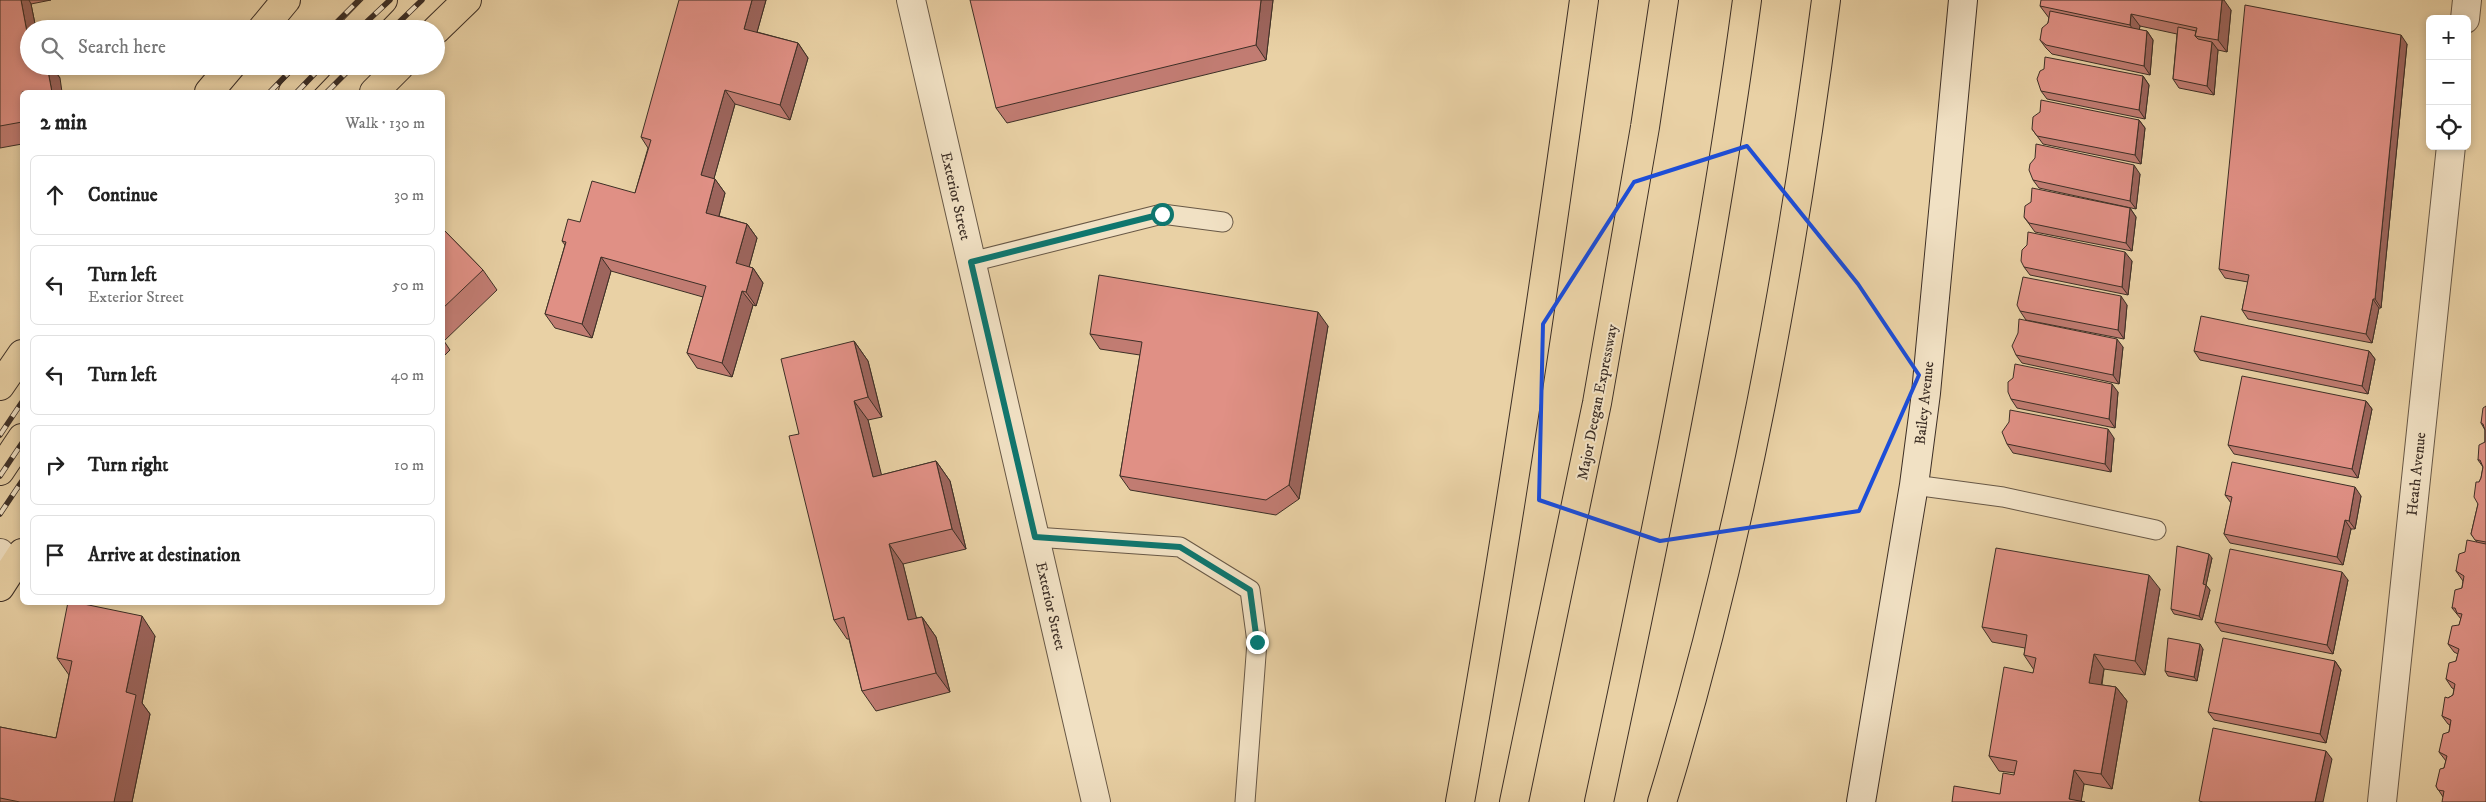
<!DOCTYPE html>
<html lang="en">
<head>
<meta charset="utf-8">
<style>
	:root { --surface:#fff; --page:#f6f6f6; --text:#222; --muted:#767676; --line:#e0e0e0 }
	body { margin:0; font-family:"IM FELL DW Pica",serif; background:var(--page); color:var(--text) }
	.controls { position:absolute; right:15px; top:15px; display:grid; overflow:hidden; border-radius:8px; box-shadow:0 2px 8px #0003 }
	.controls button { width:45px; height:45px; display:grid; place-items:center; padding:0; border:0; border-bottom:1px solid var(--line); background:var(--surface); color:var(--text); font:25px sans-serif }
	.stop { position:absolute; width:15px; height:15px; margin:-11px; border:4px solid #0f766e; border-radius:50%; background:#fff }
	.stop.end { background:#0f766e; border-color:#fff; box-shadow:0 1px 5px #0008 }
	.list { margin:0; padding:0; list-style:none }
	h2 { display:flex; justify-content:space-between; align-items:center; height:65px; margin:0; padding:0 20px; font-size:21px }
	h2 small { font-size:16px; font-weight:400; color:var(--muted) }
	.list li { display:grid; grid-template-columns:32px 1fr auto; gap:15px; align-items:center; box-sizing:border-box; height:80px; margin:0 10px 10px; padding:0 10px; border:1px solid var(--line); border-radius:8px }
	.list b { display:block; font-size:19px; white-space:nowrap }
	.list p { margin:0; font-size:16px; white-space:nowrap; color:var(--muted) }
	.list em { font-size:16px; font-style:normal; color:var(--muted) }
	.icon { flex:none; width:28px; height:28px; fill:none; stroke:currentColor; stroke-width:2; stroke-linecap:round; stroke-linejoin:round }
	.map { position:relative; flex:none; width:2486px; height:802px; overflow:hidden }
	.search { position:absolute; background:var(--surface); box-shadow:0 2px 8px #0003; left:20px; top:20px; width:425px; height:55px; display:flex; align-items:center; gap:12px; box-sizing:border-box; padding:0 18px; border-radius:28px; color:var(--muted); font-size:19px }
	.panel { position:absolute; background:var(--surface); box-shadow:0 2px 8px #0003; left:20px; top:90px; width:425px; height:515px; border-radius:8px }
	.map>svg:first-child { display:block }
	.lines { fill:none; stroke-linecap:round; stroke-linejoin:round }
	.lane-casing { stroke:#685846; stroke-width:21 }
	.street-casing { stroke:#685846; stroke-width:30 }
	.secondary-casing { stroke:#3d2f26; stroke-width:30 }
	.primary-casing { stroke:#3d2f26; stroke-width:30 }
	.highway-casing { stroke:#3d2f26; stroke-width:30 }
	.lane { stroke:#f1e1c4; stroke-width:19 }
	.street { stroke:#f1e1c4; stroke-width:28 }
	.secondary { stroke:#f1e1c4; stroke-width:28 }
	.primary { stroke:#e9d1a5; stroke-width:28 }
	.highway { stroke:#e9d1a5; stroke-width:28 }
	.rail-casing { stroke:#3d2f26; stroke-width:5.5 }
	.rail { stroke:#f1e1c4; stroke-width:4; stroke-dasharray:11; stroke-linecap:butt }
	.wall { fill:#c17c72; stroke:#3d2f26 }
	.shaded-wall { fill:#9d655d; stroke:#3d2f26 }
	.building { fill:#e09085; stroke:#3d2f26 }
	.route { stroke:#0f766e; stroke-width:6 }
	.marked { fill:none; stroke:#1d4ed8; stroke-width:4; stroke-linejoin:round }
	.labels { text-anchor:middle; stroke-width:4; stroke-linejoin:round; paint-order:stroke }
	.street-label { font-size:15px; fill:#3d2f26; stroke:#f1e1c4 }
</style>
</head>
<body>
<div class="map">
<svg width="2486" height="802" viewBox="0 0 2486 802">
	<rect width="100%" height="100%" fill="#e9d1a5"/>
	<filter id="stains"><feTurbulence type="fractalNoise" baseFrequency=".004" numOctaves="4"/><feColorMatrix values="0 0 0 0 .2 0 0 0 0 .09 0 0 0 0 .02 0 0 0 .5 -.17"/></filter>
	<radialGradient id="worn" r=".72"><stop offset=".6" stop-color="#630" stop-opacity="0"/><stop offset="1" stop-color="#630" stop-opacity=".3"/></radialGradient>
	<g class="lines">
		<g class="lane-casing">
			<path id="lane" d="M 971,262 L 1162,214 L 1223,222
				M 1914,485 L 2003,497 L 2156,530
				M 1035,537 L 1180,547 L 1250,590 L 1257,642 L 1245,802"/>
		</g>
		<g class="street-casing">
			<path id="street" d="M 911,0 L 1096,802
				M 2465,19 L 2467,0
				M 0,553 L 13,567
				M 2382,802 L 2451,146"/>
		</g>
		<g class="secondary-casing">
			<path id="secondary" d="M 1861,802 L 1914,485 L 1926,393 L 1963,0"/>
		</g>
		<g class="primary-casing">
			<path id="primary" d="M 262,29 L 286,0
				M 355,29 L 383,0
				M 436,30 L 467,0
				M 209,92 L 231,66
				M 293,92 L 318,66
				M 374,92 L 400,66
				M 0,386 L 22,354
				M 0,471 L 22,438
				M 0,587 L 22,553"/>
		</g>
		<g class="highway-casing">
			<path id="highway" d="M 1460,802 C 1508,536 1547,268 1584,0
				M 1514,802 L 1597,403 L 1645,127 L 1664,0
				M 1599,802 C 1656,536 1711,270 1747,0
				M 1662,802 C 1742,541 1791,271 1826,0"/>
		</g>
		<use href="#lane" class="lane"/>
		<use href="#street" class="street"/>
		<use href="#secondary" class="secondary"/>
		<use href="#primary" class="primary"/>
		<use href="#highway" class="highway"/>
		<g class="rail-casing">
			<path id="rail" d="M 330,29 L 359,0
				M 359,29 L 390,0
				M 392,29 L 422,0
				M 270,92 L 295,66
				M 297,92 L 322,66
				M 327,92 L 353,66
				M 0,435 L 22,402
				M 0,476 L 22,443
				M 0,514 L 22,481"/>
		</g>
		<use href="#rail" class="rail"/>
	</g>
	<path class="wall" d="M 0,0 L 51,0 L 31,4 L 36,29 L 29,29 L 29,66 L 51,66 L 60,78 L 22,92 L 22,144 L 0,148 Z
		M 766,0 L 757,32 L 798,43 L 808,58 L 790,120 L 735,104 L 714,178 L 725,193 L 719,216 L 747,224 L 757,238 L 749,267 L 753,268 L 763,283 L 756,306 L 753,305 L 732,377 L 697,368 L 687,353 L 703,297 L 611,271 L 592,338 L 555,328 L 545,314 L 565,245 L 562,241 L 580,222 L 635,193 L 648,148 L 641,137 Z
		M 1273,0 L 1266,60 L 1007,123 L 996,108 Z
		M 2040,6 L 2231,10 L 2227,52 L 2218,50 L 2214,95 L 2179,88 L 2173,79 L 2177,34 L 2140,26 L 2139,30 L 2147,31 L 2153,40 L 2150,75 L 2052,54 L 2046,48 L 2040,40 L 2048,23 L 2049,18 Z
		M 2407,44 L 2381,308 L 2379,308 L 2372,343 L 2248,319 L 2242,310 L 2248,282 L 2225,278 L 2219,269 Z
		M 2143,76 L 2149,85 L 2145,119 L 2047,99 L 2041,91 Z
		M 2139,120 L 2145,128 L 2141,164 L 2043,144 L 2032,129 Z
		M 2140,174 L 2136,209 L 2039,188 L 2033,180 Z
		M 2130,208 L 2136,217 L 2132,251 L 2035,232 L 2024,217 Z
		M 442,228 L 483,270 L 497,290 L 444,341 L 450,350 L 442,358 Z
		M 2132,261 L 2128,295 L 2030,275 L 2024,267 Z
		M 2127,305 L 2124,339 L 2026,320 L 2020,311 Z
		M 1328,326 L 1299,499 L 1276,515 L 1130,490 L 1120,476 L 1140,355 L 1100,349 L 1090,334 Z
		M 854,341 L 868,361 L 882,417 L 868,420 L 881,475 L 936,461 L 950,481 L 966,549 L 903,564 L 916,618 L 922,617 L 936,637 L 950,692 L 876,711 L 862,691 L 849,639 L 847,639 L 834,620 L 799,434 Z
		M 2123,347 L 2119,384 L 2022,363 L 2016,355 Z
		M 2194,351 L 2369,351 L 2375,359 L 2368,394 L 2200,360 Z
		M 2118,392 L 2115,428 L 2017,408 L 2011,399 Z
		M 2366,401 L 2372,409 L 2358,478 L 2234,454 L 2228,445 Z
		M 2486,406 L 2486,802 L 2443,797 L 2436,786 L 2444,768 L 2446,761 L 2439,752 L 2449,732 L 2450,725 L 2448,724 L 2442,716 L 2448,698 L 2453,695 L 2454,689 L 2452,688 L 2446,679 L 2456,661 L 2458,654 L 2454,652 L 2448,644 L 2459,625 L 2461,619 L 2452,608 L 2462,588 L 2463,581 L 2456,571 L 2465,552 L 2477,542 L 2471,534 L 2478,504 L 2479,482 L 2481,478 L 2483,467 L 2478,460 L 2485,442 L 2485,430 L 2481,423 Z
		M 2114,438 L 2111,472 L 2013,453 L 2007,444 Z
		M 2225,495 L 2361,496 L 2355,529 L 2351,529 L 2343,565 L 2230,543 L 2224,534 L 2231,503 Z
		M 2212,558 L 2206,585 L 2210,590 L 2202,620 L 2174,614 L 2171,609 Z
		M 2348,580 L 2333,654 L 2221,631 L 2215,622 Z
		M 2160,589 L 2145,675 L 2104,669 L 2102,685 L 2116,687 L 2127,701 L 2112,789 L 2084,784 L 2081,801 L 2000,794 L 2014,775 L 2015,773 L 1999,771 L 1989,756 L 2033,673 L 2034,670 L 2024,655 L 2025,648 L 1992,642 L 1982,627 Z
		M 155,636 L 142,703 L 150,714 L 132,802 L 0,802 L 0,727 L 56,738 L 69,675 L 57,658 Z
		M 2203,649 L 2197,681 L 2168,676 L 2165,671 Z
		M 2335,661 L 2341,670 L 2326,743 L 2214,720 L 2208,712 Z"/>
	<path class="shaded-wall" d="M 21,0 L 29,0 L 31,4 L 36,29 L 29,29 L 29,43 Z
		M 752,0 L 766,0 L 754,43 L 744,29 Z
		M 1261,0 L 1273,0 L 1266,60 L 1256,45 Z
		M 2222,0 L 2224,0 L 2231,10 L 2227,52 L 2218,40 Z
		M 2131,14 L 2140,26 L 2138,37 L 2130,25 Z
		M 2147,31 L 2153,40 L 2150,75 L 2144,66 Z
		M 2401,35 L 2407,44 L 2381,308 L 2375,299 Z
		M 2212,42 L 2218,50 L 2214,95 L 2207,86 Z
		M 798,43 L 808,58 L 790,120 L 780,105 Z
		M 47,66 L 51,66 L 60,78 L 62,92 L 52,92 Z
		M 2143,76 L 2149,85 L 2145,119 L 2139,110 Z
		M 725,90 L 735,104 L 711,189 L 701,175 Z
		M 2139,120 L 2145,128 L 2141,164 L 2135,155 Z
		M 2134,165 L 2140,174 L 2136,209 L 2130,201 Z
		M 715,179 L 725,193 L 716,227 L 706,213 Z
		M 2130,208 L 2136,217 L 2132,251 L 2126,243 Z
		M 747,224 L 757,238 L 746,278 L 736,263 Z
		M 2125,252 L 2132,261 L 2128,295 L 2122,287 Z
		M 601,257 L 611,271 L 592,338 L 582,324 Z
		M 753,268 L 763,283 L 756,306 L 746,292 Z
		M 742,291 L 753,305 L 732,377 L 722,363 Z
		M 2121,296 L 2127,305 L 2124,339 L 2118,330 Z
		M 2373,299 L 2379,308 L 2372,343 L 2366,334 Z
		M 1318,312 L 1328,326 L 1299,499 L 1289,485 Z
		M 2117,339 L 2123,347 L 2119,384 L 2113,375 Z
		M 854,341 L 868,361 L 882,417 L 868,397 Z
		M 2369,351 L 2375,359 L 2368,394 L 2362,386 Z
		M 2112,384 L 2118,392 L 2115,428 L 2109,419 Z
		M 854,401 L 868,420 L 887,497 L 873,477 Z
		M 2366,401 L 2372,409 L 2358,478 L 2352,469 Z
		M 2108,429 L 2114,438 L 2111,472 L 2105,464 Z
		M 936,461 L 950,481 L 966,549 L 952,529 Z
		M 2355,487 L 2361,496 L 2355,529 L 2349,521 Z
		M 2345,520 L 2351,529 L 2343,565 L 2337,557 Z
		M 889,544 L 903,564 L 922,640 L 908,620 Z
		M 2209,554 L 2212,558 L 2206,585 L 2210,590 L 2202,620 L 2199,616 L 2203,584 Z
		M 2342,572 L 2348,580 L 2333,654 L 2327,645 Z
		M 2149,575 L 2160,589 L 2145,675 L 2135,661 Z
		M 142,616 L 155,636 L 142,703 L 150,714 L 132,802 L 114,802 L 126,692 Z
		M 922,617 L 936,637 L 950,692 L 936,673 Z
		M 2200,644 L 2203,649 L 2197,681 L 2194,677 Z
		M 2094,654 L 2104,669 L 2099,697 L 2089,683 Z
		M 2335,661 L 2341,670 L 2326,743 L 2320,734 Z
		M 2116,687 L 2127,701 L 2112,789 L 2101,774 Z
		M 2326,751 L 2332,759 L 2323,802 L 2315,802 Z
		M 2074,770 L 2084,784 L 2081,802 L 2069,799 Z"/>
	<path class="building" d="M 0,0 L 21,0 L 29,43 L 29,66 L 47,66 L 52,92 L 22,92 L 22,122 L 0,126 Z
		M 679,0 L 752,0 L 744,29 L 798,43 L 780,105 L 725,90 L 701,175 L 715,179 L 706,213 L 747,224 L 736,263 L 753,268 L 746,292 L 742,291 L 722,363 L 687,353 L 706,286 L 601,257 L 582,324 L 545,314 L 566,242 L 562,241 L 568,219 L 580,222 L 592,181 L 635,193 L 651,140 L 641,137 Z
		M 970,0 L 1261,0 L 1256,45 L 996,108 Z
		M 2041,0 L 2222,0 L 2218,40 L 2195,36 L 2197,28 L 2131,14 L 2130,25 L 2040,6 Z
		M 2245,5 L 2401,35 L 2375,299 L 2373,299 L 2366,334 L 2242,310 L 2249,275 L 2219,269 Z
		M 2050,11 L 2147,31 L 2144,66 L 2046,45 L 2040,40 L 2042,28 L 2048,23 Z
		M 2178,27 L 2196,31 L 2195,36 L 2198,39 L 2212,42 L 2207,86 L 2173,79 Z
		M 2045,57 L 2143,76 L 2139,110 L 2041,91 L 2037,79 L 2040,71 L 2044,69 Z
		M 2041,100 L 2139,120 L 2135,155 L 2037,136 L 2032,129 L 2033,117 L 2040,112 Z
		M 2036,144 L 2134,165 L 2130,201 L 2033,180 L 2029,170 L 2030,164 L 2035,158 Z
		M 2032,188 L 2130,208 L 2126,243 L 2029,223 L 2024,217 L 2025,206 L 2031,202 Z
		M 442,228 L 483,270 L 442,309 Z
		M 2028,232 L 2125,252 L 2122,287 L 2024,267 L 2021,261 L 2022,250 L 2027,245 Z
		M 1099,275 L 1318,312 L 1289,485 L 1266,500 L 1120,476 L 1142,342 L 1090,334 Z
		M 2023,277 L 2121,296 L 2118,330 L 2020,311 L 2017,305 Z
		M 2201,316 L 2369,351 L 2362,386 L 2194,351 Z
		M 2019,319 L 2117,339 L 2113,375 L 2016,355 L 2012,346 L 2018,333 Z
		M 854,341 L 868,397 L 854,401 L 873,477 L 936,461 L 952,529 L 889,544 L 908,620 L 922,617 L 936,673 L 862,691 L 844,617 L 834,620 L 789,436 L 799,434 L 781,359 Z
		M 2015,364 L 2112,384 L 2109,419 L 2011,399 L 2008,392 L 2008,382 L 2013,378 Z
		M 2242,376 L 2366,401 L 2352,469 L 2228,445 Z
		M 2486,406 L 2486,542 L 2475,540 L 2471,534 L 2478,504 L 2474,497 L 2476,482 L 2479,482 L 2481,478 L 2483,467 L 2480,460 L 2478,460 L 2479,445 L 2485,442 L 2485,430 L 2483,424 L 2481,423 L 2483,408 Z
		M 2010,410 L 2108,429 L 2105,464 L 2007,444 L 2002,432 L 2009,422 Z
		M 2232,462 L 2355,487 L 2349,521 L 2345,520 L 2337,557 L 2224,534 L 2232,497 L 2225,495 Z
		M 2467,540 L 2486,544 L 2486,802 L 2442,802 L 2444,791 L 2438,790 L 2436,786 L 2440,769 L 2444,768 L 2447,756 L 2439,752 L 2443,734 L 2449,732 L 2451,720 L 2442,716 L 2445,697 L 2448,698 L 2453,695 L 2455,684 L 2446,679 L 2449,663 L 2456,661 L 2459,649 L 2448,644 L 2452,626 L 2459,625 L 2462,614 L 2457,613 L 2455,608 L 2452,608 L 2455,590 L 2462,588 L 2464,576 L 2456,571 L 2459,554 L 2465,552 Z
		M 2177,546 L 2209,554 L 2203,584 L 2206,585 L 2199,616 L 2171,609 Z
		M 1996,548 L 2149,575 L 2135,661 L 2094,654 L 2089,683 L 2116,687 L 2101,774 L 2074,770 L 2069,799 L 2085,802 L 1952,802 L 1954,786 L 2000,794 L 2003,773 L 2014,775 L 2017,761 L 1989,756 L 2004,667 L 2033,673 L 2036,658 L 2024,655 L 2027,635 L 1982,627 Z
		M 2230,549 L 2342,572 L 2327,645 L 2215,622 Z
		M 68,602 L 74,602 L 142,616 L 126,692 L 136,695 L 114,802 L 20,802 L 0,798 L 0,727 L 56,738 L 72,661 L 57,658 Z
		M 2168,638 L 2200,644 L 2194,677 L 2165,671 Z
		M 2223,638 L 2335,661 L 2320,734 L 2208,712 Z
		M 2213,728 L 2326,751 L 2315,802 L 2203,802 L 2199,801 Z"/>
	<g class="lines">
		<path class="route" d="M 1162,214 L 971,262 L 1035,537 L 1180,547 L 1250,590 L 1257,642"/>
	</g>
	<path class="marked" d="M 1747,146 L 1858,284 L 1919,375 L 1859,511 L 1660,541 L 1539,500 L 1543,324 L 1634,182 Z"/>
	<g class="labels">
		<g class="street-label">
			<text transform="translate(956 196) rotate(77)" y="5">Exterior Street</text>
			<text transform="translate(1597 402) rotate(-79)" y="5">Major Deegan Expressway</text>
			<text transform="translate(1924 403) rotate(-84)" y="5">Bailey Avenue</text>
			<text transform="translate(2416 474) rotate(-84)" y="5">Heath Avenue</text>
			<text transform="translate(1051 606) rotate(77)" y="5">Exterior Street</text>
		</g>
	</g>
	<rect width="100%" height="100%" filter="url(#stains)"/>
	<rect width="100%" height="100%" fill="url(#worn)"/>
</svg>
<div class="controls">
<button>+</button>
<button>−</button>
<button><svg class="icon" aria-label="locate" viewBox="0 0 24 24"><circle cx="12" cy="12" r="6"/><path d="M12 2v4M12 18v4M2 12h4M18 12h4"/></svg></button>
</div>
<div class="stop" style="left:1162px;top:214px"></div>
<div class="stop end" style="left:1257px;top:642px"></div>
<div class="search"><svg class="icon" aria-label="search" viewBox="0 0 24 24"><circle cx="10" cy="10" r="6"/><path d="M15 15l6 6"/></svg>Search here</div>
<section class="panel">
<h2>2 min<small>Walk · 130 m</small></h2>
<ul class="list">
<li><svg class="icon" aria-label="ahead" viewBox="0 0 24 24"><path d="M12 20V5M6 11l6-6 6 6"/></svg><div><b>Continue</b></div><em>30 m</em></li>
<li><svg class="icon" aria-label="left" viewBox="0 0 24 24"><path d="M17 20v-9H6M10 6l-5 5 5 5"/></svg><div><b>Turn left</b><p>Exterior Street</p></div><em>50 m</em></li>
<li><svg class="icon" aria-label="left" viewBox="0 0 24 24"><path d="M17 20v-9H6M10 6l-5 5 5 5"/></svg><div><b>Turn left</b></div><em>40 m</em></li>
<li><svg class="icon" aria-label="right" viewBox="0 0 24 24"><path d="M7 20v-9h11M14 6l5 5-5 5"/></svg><div><b>Turn right</b></div><em>10 m</em></li>
<li><svg class="icon" aria-label="arrive" viewBox="0 0 24 24"><path d="M6 21V4h12l-3 4 3 4H6"/></svg><div><b>Arrive at destination</b></div></li>
</ul>
</section>
</div>
</body>
</html>
